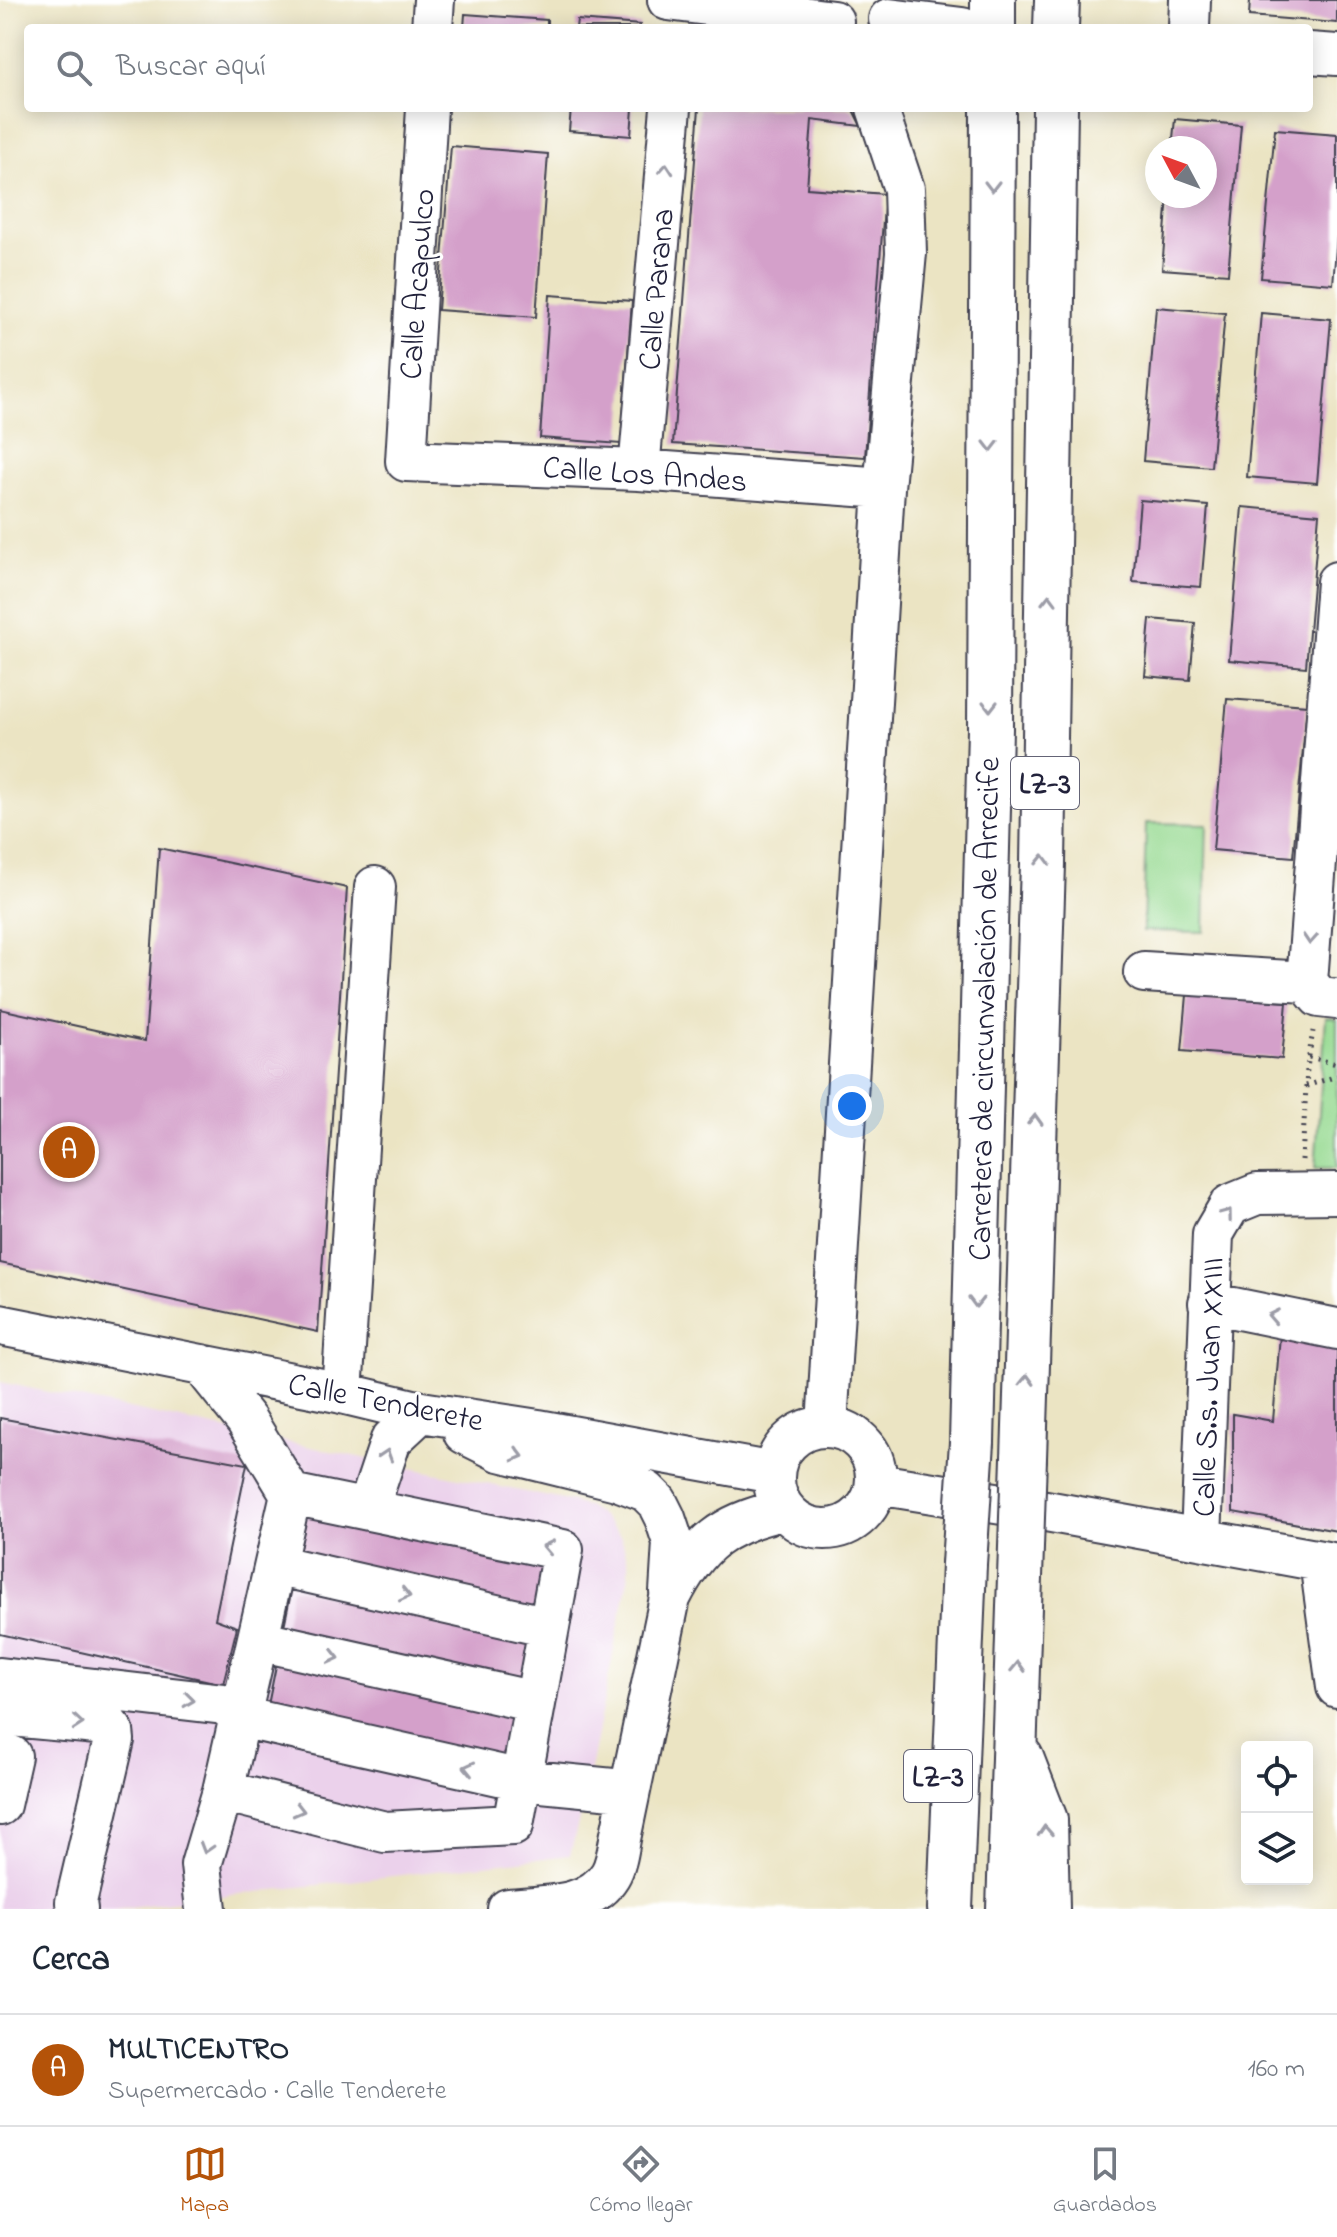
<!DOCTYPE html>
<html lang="es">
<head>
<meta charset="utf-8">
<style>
	:root { --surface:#fff; --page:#f2f2f3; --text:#1f2937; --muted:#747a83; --line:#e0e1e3; --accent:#b45309 }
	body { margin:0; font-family:"Indie Flower",sans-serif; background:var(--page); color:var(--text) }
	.controls { position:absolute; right:24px; bottom:24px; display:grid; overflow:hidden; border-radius:8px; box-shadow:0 4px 20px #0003 }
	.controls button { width:72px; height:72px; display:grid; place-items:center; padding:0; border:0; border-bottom:2px solid var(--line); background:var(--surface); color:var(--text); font:40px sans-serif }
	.compass { position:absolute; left:1145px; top:136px; width:72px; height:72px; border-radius:50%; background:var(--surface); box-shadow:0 4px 20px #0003; rotate:311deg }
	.you { position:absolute; left:852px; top:1106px; width:28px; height:28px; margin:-20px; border:6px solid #fff; border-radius:50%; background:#1a73e8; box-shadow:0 0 0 12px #1a73e833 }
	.badge { display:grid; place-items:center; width:52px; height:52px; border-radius:50%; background:var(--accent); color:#fff; font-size:26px; font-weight:700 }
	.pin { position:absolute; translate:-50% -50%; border:4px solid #fff; box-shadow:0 2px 8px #0006 }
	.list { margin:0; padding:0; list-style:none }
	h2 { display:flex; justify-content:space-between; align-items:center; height:104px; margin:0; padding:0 32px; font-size:34px }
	h2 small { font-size:26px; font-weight:400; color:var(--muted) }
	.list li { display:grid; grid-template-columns:52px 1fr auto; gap:24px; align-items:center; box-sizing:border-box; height:112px; padding:0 32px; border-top:2px solid var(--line) }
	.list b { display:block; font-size:30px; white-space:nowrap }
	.list p { margin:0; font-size:26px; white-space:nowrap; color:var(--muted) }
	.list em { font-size:26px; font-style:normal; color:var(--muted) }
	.icon { flex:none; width:44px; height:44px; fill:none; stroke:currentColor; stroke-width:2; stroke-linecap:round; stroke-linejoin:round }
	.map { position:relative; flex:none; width:1337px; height:1909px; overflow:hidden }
	.search { position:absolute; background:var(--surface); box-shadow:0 4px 20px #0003; left:24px; right:24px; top:24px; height:88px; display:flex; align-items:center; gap:20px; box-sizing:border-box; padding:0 28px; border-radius:8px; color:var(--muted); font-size:30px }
	.sheet { height:216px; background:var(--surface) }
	nav { display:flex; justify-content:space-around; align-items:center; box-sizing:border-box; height:112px; border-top:2px solid var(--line); background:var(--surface); font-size:22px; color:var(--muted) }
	nav a { display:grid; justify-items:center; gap:4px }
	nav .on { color:var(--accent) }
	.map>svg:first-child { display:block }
	.built { fill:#ebd1eb }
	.green { fill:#97da92; stroke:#5c7e66; stroke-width:2 }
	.building { fill:#d4a0ca }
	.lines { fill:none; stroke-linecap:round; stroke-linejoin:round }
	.minor-casing { stroke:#403f4f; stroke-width:44 }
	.highway-casing { stroke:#403f4f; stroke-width:48 }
	.path { stroke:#403f4f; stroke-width:5; stroke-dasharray:2 6; stroke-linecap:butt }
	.minor { stroke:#fff; stroke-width:40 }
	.highway { stroke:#fff; stroke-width:44 }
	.highway-bridge-casing { stroke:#403f4f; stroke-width:48; stroke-linecap:butt }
	.highway-bridge { stroke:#fff; stroke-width:44 }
	.oneway { stroke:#9c9ca7 }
	.labels { text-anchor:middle; stroke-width:6; stroke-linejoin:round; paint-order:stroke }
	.shield { fill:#fff; stroke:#646476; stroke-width:2 }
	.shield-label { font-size:30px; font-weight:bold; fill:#22223b }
	.street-label { font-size:32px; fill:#22223b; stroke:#fff }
</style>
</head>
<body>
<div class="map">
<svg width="1337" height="1909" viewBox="0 0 1337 1909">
	<rect width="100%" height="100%" fill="#fff"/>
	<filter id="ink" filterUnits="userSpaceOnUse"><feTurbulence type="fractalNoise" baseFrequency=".0125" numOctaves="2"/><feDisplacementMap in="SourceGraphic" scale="16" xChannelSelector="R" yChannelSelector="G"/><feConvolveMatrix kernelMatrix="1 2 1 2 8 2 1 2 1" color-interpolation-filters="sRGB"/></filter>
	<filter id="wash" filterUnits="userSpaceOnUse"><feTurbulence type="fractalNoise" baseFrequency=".006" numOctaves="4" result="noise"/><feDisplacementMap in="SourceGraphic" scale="32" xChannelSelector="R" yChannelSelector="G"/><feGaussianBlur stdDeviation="1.8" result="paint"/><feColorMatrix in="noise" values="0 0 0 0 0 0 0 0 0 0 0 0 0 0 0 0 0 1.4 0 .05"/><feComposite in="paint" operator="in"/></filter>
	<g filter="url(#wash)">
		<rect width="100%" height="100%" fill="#ebe4c3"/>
		<path class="built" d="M 0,1382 L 573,1502 L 590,1508 L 602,1516 L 621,1537 L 629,1564 L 629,1574 L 584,1799 L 570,1855 L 113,1909 L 0,1909 Z"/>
		<path class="green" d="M 1146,823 L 1207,824 L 1204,932 L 1143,931 Z
			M 1326,1017 L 1337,1019 L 1337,1168 L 1315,1168 Z"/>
		<g id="blocks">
			<path class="building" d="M 1250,0 L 1337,0 L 1337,23 L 1249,16 Z
				M 465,14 L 547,20 L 547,28 L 464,28 Z
				M 577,20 L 640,25 L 640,28 L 576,28 Z
				M 571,108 L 633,108 L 631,136 L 569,131 Z
				M 699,108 L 852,108 L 861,126 L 812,120 L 807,188 L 885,194 L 865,457 L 673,444 Z
				M 1175,119 L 1241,125 L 1228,274 L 1162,269 L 1168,196 L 1205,196 L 1205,148 L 1172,148 Z
				M 1275,129 L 1337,134 L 1337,236 L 1333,284 L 1261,278 Z
				M 451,146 L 548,154 L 536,317 L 438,310 Z
				M 550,295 L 632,301 L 621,444 L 540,438 Z
				M 1156,307 L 1225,313 L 1211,467 L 1143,461 Z
				M 1261,313 L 1331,319 L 1317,483 L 1247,477 Z
				M 1140,500 L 1208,506 L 1201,587 L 1133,582 Z
				M 1242,507 L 1319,514 L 1306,667 L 1229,660 Z
				M 1150,619 L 1195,623 L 1190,680 L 1145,676 Z
				M 1227,699 L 1307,705 L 1293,857 L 1213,850 Z
				M 159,848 L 347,888 L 318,1332 L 0,1263 L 0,1009 L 145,1041 Z
				M 1187,995 L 1287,1002 L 1282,1059 L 1182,1051 Z
				M 1280,1335 L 1337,1346 L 1337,1531 L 1233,1512 L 1233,1414 L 1273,1421 Z
				M 0,1418 L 247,1464 L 215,1619 L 237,1627 L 223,1684 L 0,1634 Z
				M 307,1515 L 550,1565 L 540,1612 L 297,1562 Z
				M 292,1588 L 534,1638 L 524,1686 L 282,1636 Z
				M 277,1661 L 519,1712 L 509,1760 L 267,1710 Z"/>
		</g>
	</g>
	<g filter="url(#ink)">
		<use href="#blocks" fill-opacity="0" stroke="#403f4f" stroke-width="2"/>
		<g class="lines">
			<g class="minor-casing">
				<path id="minor" d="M 668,0 L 833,21
					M 889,19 L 962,28
					M 432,28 L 434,0
					M 1189,28 L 1190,0
					M 1309,53 L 1337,55
					M 427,108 L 406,461 L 639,470 L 884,488
					M 639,470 L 671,108
					M 1144,972 L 1307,982 L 1319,997 L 1337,999
					M 1307,982 L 1337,582
					M 1209,1303 L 1337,1329
					M 0,1325 L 342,1393 L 421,1412 L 538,1430 L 774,1473
					M 202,1365 L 246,1420 L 291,1494 L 223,1791 L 201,1865 L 206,1909
					M 342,1393 L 375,887
					M 827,1426 L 884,488 L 906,253 L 904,189 L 877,108
					M774 1478a51 51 0 1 1 102 0a51 51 0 1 1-102 0Z
					M 464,1433 L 500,1451 L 617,1480 L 646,1491 L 657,1502 L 665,1518 L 673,1542 L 670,1592
					M 877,1484 L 1046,1511 L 1337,1564
					M 368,1509 L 391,1440 L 421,1412
					M 1201,1539 L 1213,1234 L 1230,1205 L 1257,1194 L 1337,1193
					M 1320,1561 L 1337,1687
					M 275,1565 L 549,1627
					M 258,1640 L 535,1702
					M 0,1678 L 224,1704 L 240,1717 L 521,1780 L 613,1789 L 629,1794
					M 0,1715 L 108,1725 L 113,1731 L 114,1740 L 76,1902 L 77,1909
					M 0,1753 L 11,1756 L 0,1805
					M 223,1791 L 385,1832 L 513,1825 L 563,1550 L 291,1494
					M 508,1909 C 543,1905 589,1909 610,1875 C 616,1865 618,1851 620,1839 L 670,1598 C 697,1544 724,1522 784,1510"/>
			</g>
			<g class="highway-casing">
				<path id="highway" d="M 993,28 L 993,0
					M 1056,28 L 1057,0
					M 972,1442 L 990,729 L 993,108
					M 1024,1458 L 1043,864 L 1055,108
					M 1021,1758 L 1045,1820 L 1047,1909
					M 950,1909 L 964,1564
					M 1009,1909 L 1020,1577"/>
			</g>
			<path class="path" d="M 1309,1057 L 1337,1064
				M 1306,1086 L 1337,1076
				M 1302,1160 L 1307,1068 L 1313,1031"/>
			<use href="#minor" class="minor"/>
			<use href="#highway" class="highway"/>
			<g class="highway-bridge-casing">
				<path id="highway-bridge" d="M 964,1564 L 972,1442
					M 1020,1577 L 1024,1458"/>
			</g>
			<use href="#highway-bridge" class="highway-bridge"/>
		</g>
		<defs><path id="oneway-chevron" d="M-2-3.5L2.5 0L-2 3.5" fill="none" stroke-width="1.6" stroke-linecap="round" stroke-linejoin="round" transform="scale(2)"/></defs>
		<g class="oneway">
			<use href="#oneway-chevron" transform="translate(666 169) rotate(-85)"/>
			<use href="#oneway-chevron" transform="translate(992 186) rotate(90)"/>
			<use href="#oneway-chevron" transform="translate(991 446) rotate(90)"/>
			<use href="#oneway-chevron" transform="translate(1049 600) rotate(-89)"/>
			<use href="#oneway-chevron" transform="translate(990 706) rotate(90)"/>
			<use href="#oneway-chevron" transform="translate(1043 860) rotate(-89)"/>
			<use href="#oneway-chevron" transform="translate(1310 939) rotate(94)"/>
			<use href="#oneway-chevron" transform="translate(1035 1120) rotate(-88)"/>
			<use href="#oneway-chevron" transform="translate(1227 1214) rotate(-53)"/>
			<use href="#oneway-chevron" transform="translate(976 1302) rotate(91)"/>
			<use href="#oneway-chevron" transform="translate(1273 1316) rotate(-169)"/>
			<use href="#oneway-chevron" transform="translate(1027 1380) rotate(-88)"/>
			<use href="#oneway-chevron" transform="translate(386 1455) rotate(-72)"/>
			<use href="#oneway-chevron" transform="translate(518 1455) rotate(15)"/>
			<use href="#oneway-chevron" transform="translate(548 1547) rotate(-168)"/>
			<use href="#oneway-chevron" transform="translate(405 1595) rotate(13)"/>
			<use href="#oneway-chevron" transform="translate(334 1657) rotate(13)"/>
			<use href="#oneway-chevron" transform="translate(1018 1667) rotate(-88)"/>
			<use href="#oneway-chevron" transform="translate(189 1700) rotate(7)"/>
			<use href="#oneway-chevron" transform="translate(78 1723) rotate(5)"/>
			<use href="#oneway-chevron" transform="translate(469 1768) rotate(-167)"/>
			<use href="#oneway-chevron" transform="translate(299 1810) rotate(14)"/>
			<use href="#oneway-chevron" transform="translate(1045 1831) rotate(-93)"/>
			<use href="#oneway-chevron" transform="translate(206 1848) rotate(107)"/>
		</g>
	</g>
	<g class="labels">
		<g class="shield">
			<rect x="1011" y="757" width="68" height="52" rx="6"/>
			<rect x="904" y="1750" width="68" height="52" rx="6"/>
		</g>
		<g class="shield-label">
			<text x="1045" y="793">LZ-3</text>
			<text x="938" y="1786">LZ-3</text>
		</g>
		<g class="street-label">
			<text transform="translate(416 284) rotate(-86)" y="11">Calle Acapulco</text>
			<text transform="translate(655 289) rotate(-85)" y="11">Calle Parana</text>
			<text transform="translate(645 473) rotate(4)" y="11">Calle Los Andes</text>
			<text transform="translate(983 1009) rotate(-89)" y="11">Carretera de circunvalación de Arrecife</text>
			<text transform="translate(1207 1387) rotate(-88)" y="11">Calle S.s. Juan XXIII</text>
			<text transform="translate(386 1401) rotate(11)" y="11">Calle Tenderete</text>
		</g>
	</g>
</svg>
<div class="controls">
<button><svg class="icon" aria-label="locate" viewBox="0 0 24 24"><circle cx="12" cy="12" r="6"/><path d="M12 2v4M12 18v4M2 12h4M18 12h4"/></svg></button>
<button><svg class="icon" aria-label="layers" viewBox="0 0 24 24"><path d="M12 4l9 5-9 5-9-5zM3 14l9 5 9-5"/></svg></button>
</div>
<svg class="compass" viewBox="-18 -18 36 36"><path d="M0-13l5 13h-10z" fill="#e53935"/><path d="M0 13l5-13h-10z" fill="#747a83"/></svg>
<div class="you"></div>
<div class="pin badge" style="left:69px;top:1152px">A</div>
<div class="search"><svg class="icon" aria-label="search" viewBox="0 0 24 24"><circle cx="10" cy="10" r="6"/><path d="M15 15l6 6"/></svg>Buscar aquí</div>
</div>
<section class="sheet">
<h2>Cerca<small></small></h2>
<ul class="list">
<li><span class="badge">A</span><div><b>MULTICENTRO</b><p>Supermercado · Calle Tenderete</p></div><em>160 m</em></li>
</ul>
</section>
<nav>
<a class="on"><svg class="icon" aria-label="map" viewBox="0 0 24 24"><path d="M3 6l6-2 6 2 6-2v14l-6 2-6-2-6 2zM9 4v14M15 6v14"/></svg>Mapa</a>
<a><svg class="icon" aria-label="directions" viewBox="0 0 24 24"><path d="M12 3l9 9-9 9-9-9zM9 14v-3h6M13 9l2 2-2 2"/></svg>Cómo llegar</a>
<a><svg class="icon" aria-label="saved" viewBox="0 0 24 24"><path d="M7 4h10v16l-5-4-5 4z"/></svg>Guardados</a>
</nav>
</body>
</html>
